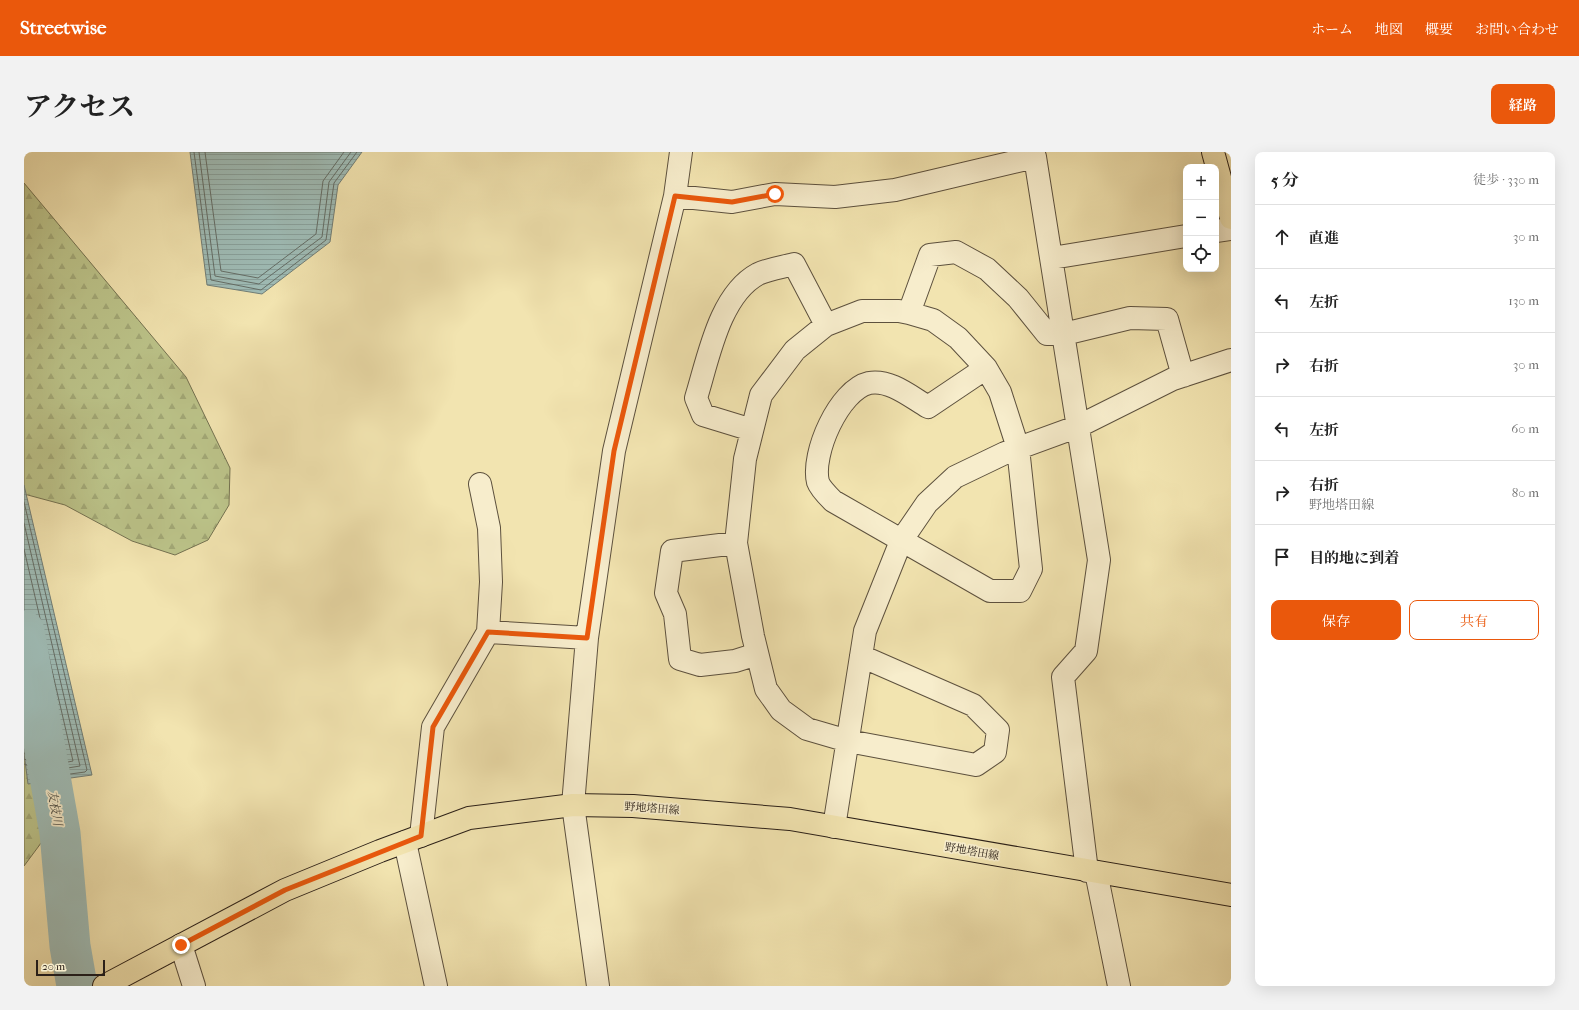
<!DOCTYPE html>
<html lang="ja">
<head>
<meta charset="utf-8">
<style>
	:root { --surface:#fff; --page:#f2f2f2; --text:#222; --muted:#767676; --line:#e0e0e0; --accent:#ea580c }
	body { margin:0; font-family:"IM FELL French Canon","Noto Serif JP",serif; background:var(--page); color:var(--text) }
	.controls { position:absolute; right:12px; top:12px; display:grid; overflow:hidden; border-radius:8px; box-shadow:0 4px 16px #0002 }
	.controls button { width:36px; height:36px; display:grid; place-items:center; padding:0; border:0; border-bottom:1px solid var(--line); background:var(--surface); color:var(--text); font:20px sans-serif }
	.scale { position:absolute; left:12px; bottom:10px; width:69px; box-sizing:border-box; padding-left:4px; border:2px solid #2b2018; border-top:0; font-size:11px; line-height:14px; white-space:nowrap; color:#2b2018; -webkit-text-stroke:3px #f7edcc; paint-order:stroke }
	.stop { position:absolute; width:12px; height:12px; margin:-9px; border:3px solid #ea580c; border-radius:50%; background:#fff }
	.stop.end { background:#ea580c; border-color:#fff; box-shadow:0 1px 4px #0008 }
	.list { margin:0; padding:0; list-style:none }
	h2 { display:flex; justify-content:space-between; align-items:center; height:52px; margin:0; padding:0 16px; font-size:17px }
	h2 small { font-size:13px; font-weight:400; color:var(--muted) }
	.list li { display:grid; grid-template-columns:26px 1fr auto; gap:12px; align-items:center; box-sizing:border-box; height:64px; padding:0 16px; border-top:1px solid var(--line) }
	.list b { display:block; font-size:15px; white-space:nowrap }
	.list p { margin:0; font-size:13px; white-space:nowrap; color:var(--muted) }
	.list em { font-size:13px; font-style:normal; color:var(--muted) }
	.actions { display:flex; gap:8px; padding:12px 16px }
	.actions a { flex:1; padding:9px 0; border:1px solid var(--accent); border-radius:8px; text-align:center; font-size:14px; color:var(--accent) }
	.actions .main { background:var(--accent); color:#fff }
	.icon { flex:none; width:22px; height:22px; fill:none; stroke:currentColor; stroke-width:2; stroke-linecap:round; stroke-linejoin:round }
	.map { position:relative; flex:none; width:1207px; height:834px; overflow:hidden; border-radius:8px }
	header { display:flex; align-items:center; gap:24px; box-sizing:border-box; height:56px; padding:0 20px; background:var(--accent); color:#fff }
	header strong { font-size:19px }
	nav { display:flex; gap:22px; margin-inline-start:auto; font-size:14px }
	.intro { display:flex; align-items:center; justify-content:space-between; box-sizing:border-box; height:96px; padding:0 24px }
	h1 { margin:0; font-size:28px }
	.button { padding:10px 18px; border-radius:8px; background:var(--accent); color:#fff; font-size:14px; font-weight:700 }
	main { display:flex; gap:24px; padding:0 24px }
	aside { flex:1; background:var(--surface); border-radius:8px; box-shadow:0 4px 16px #0002 }
	.map>svg:first-child { display:block }
	.forest { fill:url(#forest-firs); stroke:#747251 }
	.water { fill:url(#water-rules); stroke:#717e77 }
	.lines { fill:none; stroke-linecap:round; stroke-linejoin:round }
	.shore { stroke:#656e67; stroke-width:1 }
	.river { stroke:#9fbcb6; stroke-width:41 }
	.minor-casing { stroke:#5d513e; stroke-width:24 }
	.major-casing { stroke:#2b2018; stroke-width:24 }
	.minor { stroke:#f7edcc; stroke-width:22 }
	.major { stroke:#f2e4b0; stroke-width:22 }
	.route { stroke:#ea580c; stroke-width:5 }
	.labels { text-anchor:middle; stroke-width:3.5; stroke-linejoin:round; paint-order:stroke }
	.street-label { font-size:11px; fill:#2b2018; stroke:#f7edcc }
	.water-label { font-size:12px; font-style:italic; fill:#4e4f47; stroke:#f7edcc }
</style>
</head>
<body>
<header>
<strong>Streetwise</strong>
<nav><a>ホーム</a><a>地図</a><a>概要</a><a>お問い合わせ</a></nav>
</header>
<div class="intro"><h1>アクセス</h1><a class="button">経路</a></div>
<main>
<div class="map">
<svg width="1207" height="834" viewBox="0 0 1207 834">
	<defs>
		<pattern id="forest-firs" width="22" height="20" patternUnits="userSpaceOnUse"><rect width="22" height="20" fill="#bcc48a"/><path d="M5 1l3.5 6h-7zM16 11l3.5 6h-7z" fill="#a2a876"/></pattern>
		<pattern id="water-rules" width="6" height="5" patternUnits="userSpaceOnUse"><rect width="6" height="5" fill="#9fbcb6"/><path d="M0 2.5h6" fill="none" stroke="#89a19c"/></pattern>
	</defs>
	<rect width="100%" height="100%" fill="#f2e4b0"/>
	<filter id="stains"><feTurbulence type="fractalNoise" baseFrequency=".005" numOctaves="4"/><feColorMatrix values="0 0 0 0 .2 0 0 0 0 .09 0 0 0 0 .02 0 0 0 .5 -.17"/></filter>
	<radialGradient id="worn" r=".72"><stop offset=".6" stop-color="#630" stop-opacity="0"/><stop offset="1" stop-color="#630" stop-opacity=".3"/></radialGradient>
	<path class="forest" d="M 0,31 L 162,225 L 206,316 L 205,353 L 184,388 L 151,403 L 108,389 L 41,353 L 0,342 Z
		M 0,527 L 24,599 L 26,679 L 0,714 Z"/>
	<path class="water" d="M 166,0 L 338,0 L 314,33 L 306,90 L 238,142 L 183,133 Z
		M 0,333 L 68,623 L 4,632 L 0,601 Z"/>
	<g class="lines">
		<path class="shore" d="M 170,0 L 187,128 L 237,138 L 302,88 L 310,31 L 333,0
			M 175,0 L 191,124 L 235,132 L 298,85 L 305,30 L 327,0
			M 181,0 L 197,119 L 234,126 L 292,82 L 299,29 L 320,0
			M 0,350 L 63,618 L 61,620 L 9,627 L 5,614 L 0,612
			M 0,371 L 56,614 L 13,621 L 8,610 L 0,607
			M 0,397 L 49,609 L 18,615 L 10,604 L 0,601"/>
		<path class="river" d="M 0,479 L 36,681 L 46,794 L 53,834"/>
		<g class="minor-casing">
			<path id="minor" d="M 651,44 L 708,50 L 751,42 L 811,45 L 871,38 L 1011,5 L 1075,408 L 1062,499 L 1039,525 L 1063,719
				M 1192,79 L 1207,77
				M 1028,106 L 1162,84
				M 885,161 L 906,103 L 932,100 L 963,117 L 994,146 L 1023,182 L 1040,182 L 1106,166 L 1143,167 L 1159,224
				M 962,216 L 976,240 L 994,296 L 1007,417 L 996,439 L 966,439 L 809,349 C 804,344 796,336 794,330 C 787,302 815,238 845,231 C 866,227 887,245 904,255 Z
				M 728,278 L 679,263 L 672,246 C 684,208 695,143 734,122 C 744,117 759,115 770,112 L 802,173
				M 456,332 L 465,376 L 467,430 L 464,480
				M 712,391 L 648,399 L 642,441 L 651,462 L 656,507 L 676,513 L 711,509 L 733,502
				M 837,504 L 949,553 L 974,578 L 971,600 L 952,613 L 824,589 L 783,577 L 757,558 L 742,537 L 729,484 L 712,391 L 721,307 L 737,243 L 771,198 L 802,173 L 838,159 L 875,159 L 885,161 L 909,168 L 934,186 L 962,216
				M 810,675 L 841,479 L 877,389 L 903,351 L 931,325 L 981,301 L 1055,274 L 1149,227 L 1207,208
				M 397,684 L 409,575 L 464,480 L 563,486
				M 381,690 L 412,834
				M 1072,720 L 1095,834
				M 157,793 L 170,834
				M 574,834 L 549,653 L 563,486 L 590,299 L 651,44 L 657,0"/>
		</g>
		<g class="major-casing">
			<path id="major" d="M 1189,0 L 1207,66
				M 80,834 L 261,738 L 356,699 L 445,666 L 549,653 L 609,654 L 766,667 L 1207,743"/>
		</g>
		<use href="#minor" class="minor"/>
		<use href="#major" class="major"/>
	</g>
	<g class="lines">
		<path class="route" d="M 157,793 L 261,738 L 397,684 L 409,575 L 464,480 L 563,486 L 590,299 L 651,44 L 708,50 L 751,42"/>
	</g>
	<g class="labels">
		<g class="street-label">
			<text transform="translate(628 656) rotate(4)" y="4">野地塔田線</text>
			<text transform="translate(948 699) rotate(10)" y="4">野地塔田線</text>
		</g>
		<g class="water-label">
			<text transform="translate(31 656) rotate(80)" y="4">友枝川</text>
		</g>
	</g>
	<rect width="100%" height="100%" filter="url(#stains)"/>
	<rect width="100%" height="100%" fill="url(#worn)"/>
</svg>
<div class="controls">
<button>+</button>
<button>−</button>
<button><svg class="icon" aria-label="locate" viewBox="0 0 24 24"><circle cx="12" cy="12" r="6"/><path d="M12 2v4M12 18v4M2 12h4M18 12h4"/></svg></button>
</div>
<div class="scale">20 m</div>
<div class="stop" style="left:751px;top:42px"></div>
<div class="stop end" style="left:157px;top:793px"></div>
</div>
<aside>
<h2>5 分<small>徒歩 · 330 m</small></h2>
<ul class="list">
<li><svg class="icon" aria-label="ahead" viewBox="0 0 24 24"><path d="M12 20V5M6 11l6-6 6 6"/></svg><div><b>直進</b></div><em>30 m</em></li>
<li><svg class="icon" aria-label="left" viewBox="0 0 24 24"><path d="M17 20v-9H6M10 6l-5 5 5 5"/></svg><div><b>左折</b></div><em>130 m</em></li>
<li><svg class="icon" aria-label="right" viewBox="0 0 24 24"><path d="M7 20v-9h11M14 6l5 5-5 5"/></svg><div><b>右折</b></div><em>30 m</em></li>
<li><svg class="icon" aria-label="left" viewBox="0 0 24 24"><path d="M17 20v-9H6M10 6l-5 5 5 5"/></svg><div><b>左折</b></div><em>60 m</em></li>
<li><svg class="icon" aria-label="right" viewBox="0 0 24 24"><path d="M7 20v-9h11M14 6l5 5-5 5"/></svg><div><b>右折</b><p>野地塔田線</p></div><em>80 m</em></li>
<li><svg class="icon" aria-label="arrive" viewBox="0 0 24 24"><path d="M6 21V4h12l-3 4 3 4H6"/></svg><div><b>目的地に到着</b></div></li>
</ul>
<div class="actions"><a class="main">保存</a><a>共有</a></div>
</aside>
</main>
</body>
</html>
